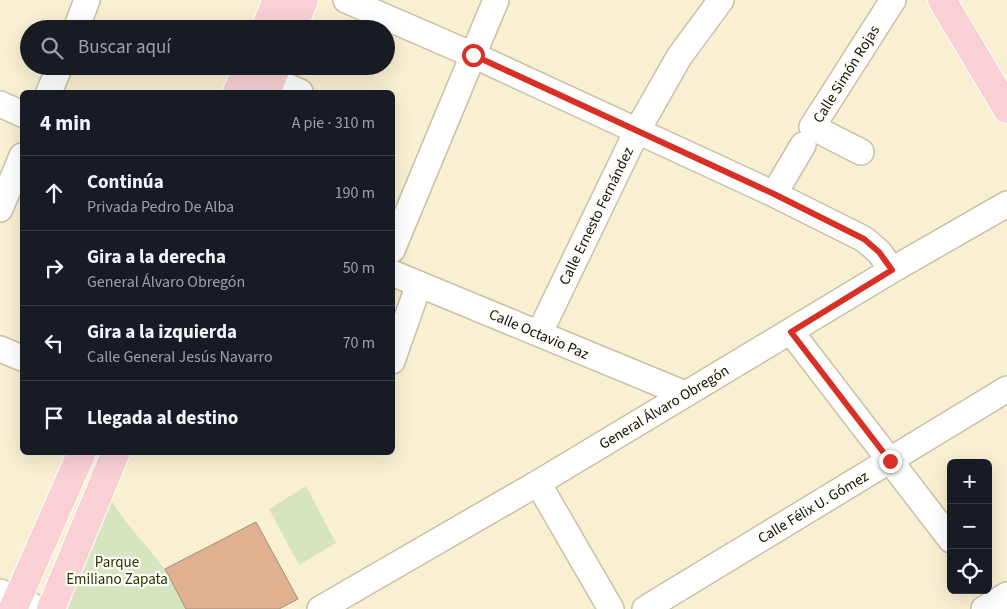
<!DOCTYPE html>
<html lang="es">
<head>
<meta charset="utf-8">
<style>
	:root { --surface:#171b24; --page:#242831; --text:#f1f3f6; --muted:#9ea1a6; --line:#363941 }
	body { margin:0; font-family:"Source Sans 3",sans-serif; background:var(--page); color:var(--text) }
	.controls { position:absolute; right:15px; bottom:15px; display:grid; overflow:hidden; border-radius:8px; box-shadow:0 5px 20px #0002 }
	.controls button { width:45px; height:45px; display:grid; place-items:center; padding:0; border:0; border-bottom:1px solid var(--line); background:var(--surface); color:var(--text); font:25px sans-serif }
	.stop { position:absolute; width:15px; height:15px; margin:-11px; border:4px solid #d93025; border-radius:50%; background:#fff }
	.stop.end { background:#d93025; border-color:#fff; box-shadow:0 1px 5px #0008 }
	.list { margin:0; padding:0; list-style:none }
	h2 { display:flex; justify-content:space-between; align-items:center; height:65px; margin:0; padding:0 20px; font-size:21px }
	h2 small { font-size:16px; font-weight:400; color:var(--muted) }
	.list li { display:grid; grid-template-columns:32px 1fr auto; gap:15px; align-items:center; box-sizing:border-box; height:75px; padding:0 20px; border-top:1px solid var(--line) }
	.list b { display:block; font-size:19px; white-space:nowrap }
	.list p { margin:0; font-size:16px; white-space:nowrap; color:var(--muted) }
	.list em { font-size:16px; font-style:normal; color:var(--muted) }
	.icon { flex:none; width:28px; height:28px; fill:none; stroke:currentColor; stroke-width:2; stroke-linecap:round; stroke-linejoin:round }
	.map { position:relative; flex:none; width:1007px; height:609px; overflow:hidden }
	.search { position:absolute; background:var(--surface); box-shadow:0 5px 20px #0002; left:20px; top:20px; width:375px; height:55px; display:flex; align-items:center; gap:12px; box-sizing:border-box; padding:0 18px; border-radius:28px; color:var(--muted); font-size:19px }
	.panel { position:absolute; background:var(--surface); box-shadow:0 5px 20px #0002; left:20px; top:90px; width:375px; height:365px; border-radius:8px }
	.map>svg:first-child { display:block }
	.green { fill:#d6e4c0 }
	.building { fill:#dfb190; stroke:#a48c7a }
	.lines { fill:none; stroke-linecap:round; stroke-linejoin:round }
	.minor-casing { stroke:#cac1a5; stroke-width:28 }
	.major-casing { stroke:#fff; stroke-width:30 }
	.minor { stroke:#fff; stroke-width:25 }
	.major { stroke:#f9d1d4; stroke-width:28 }
	.route { stroke:#d93025; stroke-width:6 }
	.labels { text-anchor:middle; stroke-width:4.5; stroke-linejoin:round; paint-order:stroke }
	.street-label { font-size:15px; fill:#131006; stroke:#fffdf7 }
	.park-label { font-size:15px; fill:#253500; stroke:#fffdf7 }
</style>
</head>
<body>
<div class="map">
<svg width="1007" height="609" viewBox="0 0 1007 609">
	<rect width="100%" height="100%" fill="#f9efd2"/>
	<path class="green" d="M 306,486 L 336,543 L 299,565 L 269,509 Z
		M 112,502 L 127,523 L 165,569 L 186,609 L 68,609 L 62,600 L 93,529 Z"/>
	<path class="building" d="M 256,522 L 298,599 L 279,609 L 186,609 L 165,569 Z"/>
	<g class="lines">
		<g class="minor-casing">
			<path id="minor" d="M 346,0 L 473,55 L 774,194 L 864,239 L 879,252 L 892,270
				M 76,29 L 87,0
				M 272,79 L 300,92
				M 49,92 L 60,66
				M 0,104 L 22,114
				M 861,152 L 812,127 L 893,0
				M 774,194 L 803,145
				M 0,209 L 22,156
				M 392,250 L 496,0
				M 392,273 L 685,394
				M 791,332 L 951,540
				M 539,334 L 637,131 L 679,57 L 721,0
				M 0,349 L 22,358
				M 392,361 L 419,284
				M 538,483 L 611,609
				M 0,592 L 18,599 L 38,609
				M 320,609 L 538,483 L 892,270 L 1007,204
				M 645,609 L 1007,389
				M 984,609 L 1007,595"/>
		</g>
		<g class="major-casing">
			<path id="major" d="M 942,0 L 1007,109
				M 265,29 L 277,0
				M 292,29 L 304,0
				M 237,92 L 249,66
				M 266,92 L 277,66
				M 13,609 L 82,452
				M 51,609 L 116,452"/>
		</g>
		<use href="#minor" class="minor"/>
		<use href="#major" class="major"/>
	</g>
	<g class="lines">
		<path class="route" d="M 473,55 L 774,194 L 864,239 L 879,252 L 892,270 L 791,332 L 890,461"/>
	</g>
	<g class="labels">
		<g class="street-label">
			<text transform="translate(846 74) rotate(-58)" y="5">Calle Simón Rojas</text>
			<text transform="translate(596 216) rotate(-64)" y="5">Calle Ernesto Fernández</text>
			<text transform="translate(539 334) rotate(23)" y="5">Calle Octavio Paz</text>
			<text transform="translate(664 407) rotate(-31)" y="5">General Álvaro Obregón</text>
			<text transform="translate(813 507) rotate(-31)" y="5">Calle Félix U. Gómez</text>
		</g>
		<g class="park-label">
			<text x="117" y="567">Parque<tspan x="117" dy="17">Emiliano Zapata</tspan></text>
		</g>
	</g>
</svg>
<div class="controls">
<button>+</button>
<button>−</button>
<button><svg class="icon" aria-label="locate" viewBox="0 0 24 24"><circle cx="12" cy="12" r="6"/><path d="M12 2v4M12 18v4M2 12h4M18 12h4"/></svg></button>
</div>
<div class="stop" style="left:473px;top:55px"></div>
<div class="stop end" style="left:890px;top:461px"></div>
<div class="search"><svg class="icon" aria-label="search" viewBox="0 0 24 24"><circle cx="10" cy="10" r="6"/><path d="M15 15l6 6"/></svg>Buscar aquí</div>
<section class="panel">
<h2>4 min<small>A pie · 310 m</small></h2>
<ul class="list">
<li><svg class="icon" aria-label="ahead" viewBox="0 0 24 24"><path d="M12 20V5M6 11l6-6 6 6"/></svg><div><b>Continúa</b><p>Privada Pedro De Alba</p></div><em>190 m</em></li>
<li><svg class="icon" aria-label="right" viewBox="0 0 24 24"><path d="M7 20v-9h11M14 6l5 5-5 5"/></svg><div><b>Gira a la derecha</b><p>General Álvaro Obregón</p></div><em>50 m</em></li>
<li><svg class="icon" aria-label="left" viewBox="0 0 24 24"><path d="M17 20v-9H6M10 6l-5 5 5 5"/></svg><div><b>Gira a la izquierda</b><p>Calle General Jesús Navarro</p></div><em>70 m</em></li>
<li><svg class="icon" aria-label="arrive" viewBox="0 0 24 24"><path d="M6 21V4h12l-3 4 3 4H6"/></svg><div><b>Llegada al destino</b></div></li>
</ul>
</section>
</div>
</body>
</html>
